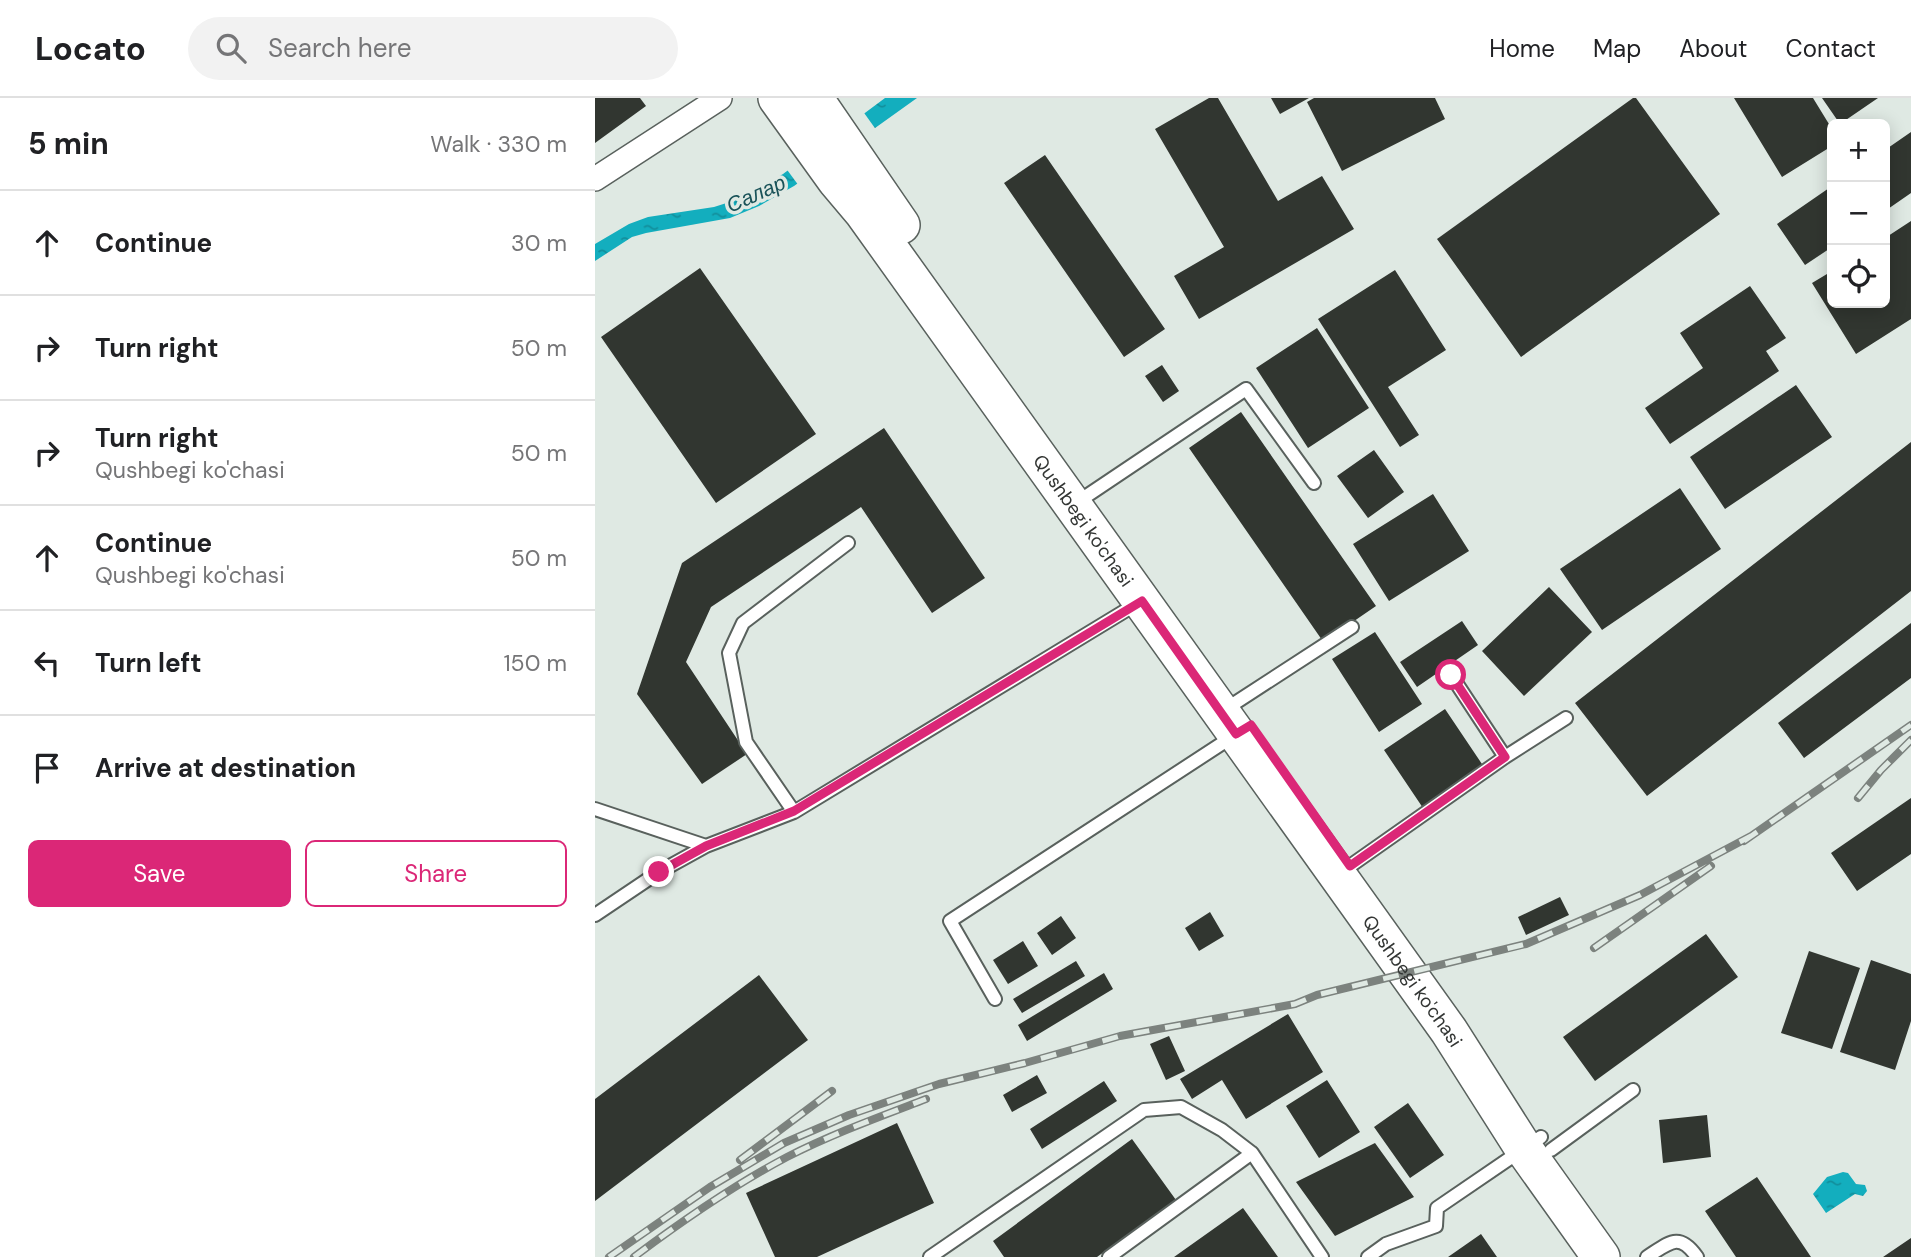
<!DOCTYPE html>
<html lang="en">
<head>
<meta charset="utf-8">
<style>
	:root { --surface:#fff; --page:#f2f2f2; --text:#202124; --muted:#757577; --line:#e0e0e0; --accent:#db2777 }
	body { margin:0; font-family:"DM Sans",sans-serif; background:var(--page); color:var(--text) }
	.controls { position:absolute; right:21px; top:21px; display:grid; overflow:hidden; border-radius:10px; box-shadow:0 4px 18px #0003 }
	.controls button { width:63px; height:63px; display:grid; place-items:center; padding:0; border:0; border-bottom:2px solid var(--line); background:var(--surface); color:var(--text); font:35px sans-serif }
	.stop { position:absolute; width:21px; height:21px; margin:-16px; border:5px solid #db2777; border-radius:50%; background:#fff }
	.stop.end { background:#db2777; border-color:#fff; box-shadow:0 2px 7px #0008 }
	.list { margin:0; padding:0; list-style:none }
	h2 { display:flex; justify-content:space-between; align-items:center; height:91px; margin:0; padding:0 28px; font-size:30px }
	h2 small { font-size:23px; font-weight:400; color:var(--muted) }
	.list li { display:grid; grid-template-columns:46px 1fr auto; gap:21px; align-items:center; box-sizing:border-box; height:105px; padding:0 28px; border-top:2px solid var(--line) }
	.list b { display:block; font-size:26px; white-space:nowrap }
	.list p { margin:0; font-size:23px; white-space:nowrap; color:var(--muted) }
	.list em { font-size:23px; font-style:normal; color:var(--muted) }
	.actions { display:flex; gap:14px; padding:21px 28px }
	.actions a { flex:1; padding:16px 0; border:2px solid var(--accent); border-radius:10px; text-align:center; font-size:24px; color:var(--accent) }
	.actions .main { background:var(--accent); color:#fff }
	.icon { flex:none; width:38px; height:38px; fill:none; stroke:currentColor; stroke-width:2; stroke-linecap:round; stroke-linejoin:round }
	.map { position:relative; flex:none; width:1316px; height:1159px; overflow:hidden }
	header { display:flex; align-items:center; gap:42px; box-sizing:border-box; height:98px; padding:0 35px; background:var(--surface); border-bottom:2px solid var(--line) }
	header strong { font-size:33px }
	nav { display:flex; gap:38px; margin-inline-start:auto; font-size:24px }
	.search { width:490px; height:63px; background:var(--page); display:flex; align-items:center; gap:18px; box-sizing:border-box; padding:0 24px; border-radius:38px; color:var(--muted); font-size:26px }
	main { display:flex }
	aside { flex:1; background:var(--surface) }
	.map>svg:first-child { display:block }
	.water { fill:url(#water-ripples) }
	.pier { fill:#dfe9e3 }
	.building { fill:#313630 }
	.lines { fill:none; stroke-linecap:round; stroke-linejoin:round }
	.service-casing { stroke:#59615d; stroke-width:16 }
	.minor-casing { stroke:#59615d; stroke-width:26 }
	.primary-casing { stroke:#59615d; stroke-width:40 }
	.service { stroke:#fff; stroke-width:12 }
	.minor { stroke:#fff; stroke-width:23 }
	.primary { stroke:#fff; stroke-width:37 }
	.rail-casing { stroke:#7c827e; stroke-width:8 }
	.rail { stroke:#dfe9e3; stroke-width:5; stroke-dasharray:16; stroke-linecap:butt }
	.route { stroke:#db2777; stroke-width:9 }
	.labels { text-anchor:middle; stroke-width:7; stroke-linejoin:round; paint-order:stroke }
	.street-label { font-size:19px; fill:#333634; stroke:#dfe9e3 }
	.water-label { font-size:21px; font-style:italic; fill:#195258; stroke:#dfe9e3 }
</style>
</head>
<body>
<header>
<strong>Locato</strong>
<div class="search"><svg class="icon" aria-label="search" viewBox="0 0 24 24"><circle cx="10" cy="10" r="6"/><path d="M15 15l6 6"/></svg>Search here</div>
<nav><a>Home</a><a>Map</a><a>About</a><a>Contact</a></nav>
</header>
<main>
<aside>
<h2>5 min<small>Walk · 330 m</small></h2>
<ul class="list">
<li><svg class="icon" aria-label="ahead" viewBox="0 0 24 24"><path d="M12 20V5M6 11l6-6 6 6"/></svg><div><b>Continue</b></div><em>30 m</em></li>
<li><svg class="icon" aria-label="right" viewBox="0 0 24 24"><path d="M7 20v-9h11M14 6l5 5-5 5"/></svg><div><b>Turn right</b></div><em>50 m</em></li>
<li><svg class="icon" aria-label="right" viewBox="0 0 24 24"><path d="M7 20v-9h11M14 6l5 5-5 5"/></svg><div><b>Turn right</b><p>Qushbegi ko'chasi</p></div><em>50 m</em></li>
<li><svg class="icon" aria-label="ahead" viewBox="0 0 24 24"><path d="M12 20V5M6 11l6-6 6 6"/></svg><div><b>Continue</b><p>Qushbegi ko'chasi</p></div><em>50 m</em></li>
<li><svg class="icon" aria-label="left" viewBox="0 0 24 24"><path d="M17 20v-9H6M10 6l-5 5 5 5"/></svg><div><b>Turn left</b></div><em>150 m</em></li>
<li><svg class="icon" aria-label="arrive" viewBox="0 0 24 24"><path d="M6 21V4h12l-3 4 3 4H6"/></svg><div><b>Arrive at destination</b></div></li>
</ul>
<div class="actions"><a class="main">Save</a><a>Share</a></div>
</aside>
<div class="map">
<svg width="1316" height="1159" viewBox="0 0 1316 1159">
	<defs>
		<pattern id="water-ripples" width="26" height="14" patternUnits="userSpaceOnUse" patternTransform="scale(1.75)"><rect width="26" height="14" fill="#13aebe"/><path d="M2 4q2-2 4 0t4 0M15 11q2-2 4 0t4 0" fill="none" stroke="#128e9b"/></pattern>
	</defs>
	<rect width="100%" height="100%" fill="#dfe9e3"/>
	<path class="water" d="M 290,0 L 322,0 L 199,88 L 164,108 L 135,120 L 51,135 L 37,139 L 0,163 L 0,146 L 34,126 L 53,119 L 119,109 L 144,101 L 188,76 Z
		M 1248,1074 L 1253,1075 L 1261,1086 L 1270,1087 L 1272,1093 L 1268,1098 L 1260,1096 L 1231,1115 L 1218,1096 L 1232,1079 Z"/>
	<path class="pier" d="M 267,12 L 282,33 L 204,88 L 190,69 Z"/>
	<path class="building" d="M 0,0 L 45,0 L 51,8 L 0,45 Z
		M 614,0 L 623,0 L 683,103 L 727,78 L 759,131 L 604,221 L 579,178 L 629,149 L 560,31 Z
		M 676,0 L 714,0 L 685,16 Z
		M 719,0 L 840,0 L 850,21 L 747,73 L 712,4 Z
		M 1038,0 L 1041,0 L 1125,116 L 926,259 L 842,141 Z
		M 1139,0 L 1218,0 L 1237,31 L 1237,48 L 1187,79 Z
		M 1227,0 L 1283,0 L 1245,26 Z
		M 1316,34 L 1316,95 L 1290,113 L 1290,52 Z
		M 450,57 L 570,231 L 529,259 L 409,85 Z
		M 1237,88 L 1237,149 L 1210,167 L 1182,126 Z
		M 1316,123 L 1316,221 L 1261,256 L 1217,185 L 1237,173 L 1237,205 L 1290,205 L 1290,140 Z
		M 105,170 L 221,336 L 121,405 L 6,239 Z
		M 800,172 L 851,252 L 793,289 L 824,337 L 805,349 L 723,221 Z
		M 1155,188 L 1191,240 L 1171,253 L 1184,273 L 1075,346 L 1050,310 L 1108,270 L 1085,235 Z
		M 722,230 L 774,310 L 713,350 L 661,270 Z
		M 567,267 L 584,293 L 568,304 L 550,278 Z
		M 1201,287 L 1237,339 L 1130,411 L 1095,359 Z
		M 646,314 L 781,508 L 730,543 L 727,542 L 594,350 Z
		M 289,330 L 390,480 L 337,515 L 266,409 L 116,509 L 91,564 L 152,656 L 107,686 L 42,596 L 87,465 Z
		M 1316,344 L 1316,493 L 1052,698 L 980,605 Z
		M 779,352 L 809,394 L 773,420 L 742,378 Z
		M 1085,390 L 1126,451 L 1007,532 L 965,471 Z
		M 838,396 L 874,453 L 794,503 L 758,446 Z
		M 954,489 L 997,534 L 929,598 L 887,553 Z
		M 867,523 L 883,547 L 822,589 L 805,564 Z
		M 1316,525 L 1316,580 L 1209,660 L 1183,625 Z
		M 780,534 L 827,606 L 784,634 L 737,561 Z
		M 850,611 L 889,669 L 828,710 L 789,652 Z
		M 1316,700 L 1316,756 L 1262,793 L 1236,755 Z
		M 965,799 L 974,817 L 931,837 L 923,819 Z
		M 615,814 L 629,838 L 604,853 L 590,830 Z
		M 466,818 L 481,840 L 457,857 L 442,835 Z
		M 1111,836 L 1143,879 L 1000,983 L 968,939 Z
		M 428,843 L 443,868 L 413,886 L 398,862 Z
		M 1214,853 L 1265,870 L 1237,951 L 1186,935 Z
		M 1276,862 L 1316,876 L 1316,923 L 1300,972 L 1245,954 Z
		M 481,863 L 490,878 L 427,915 L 418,901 Z
		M 509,875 L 518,891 L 432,943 L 423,927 Z
		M 164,877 L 213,942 L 0,1103 L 0,1001 Z
		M 693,916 L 728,974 L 651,1021 L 627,982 L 597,1001 L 585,981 Z
		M 574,938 L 590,973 L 571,982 L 555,946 Z
		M 442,977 L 452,995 L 417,1014 L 408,997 Z
		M 732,982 L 765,1034 L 724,1060 L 691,1008 Z
		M 509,983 L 522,1003 L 447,1051 L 435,1031 Z
		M 813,1005 L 849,1057 L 815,1080 L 779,1029 Z
		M 1112,1017 L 1116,1059 L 1068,1065 L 1064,1022 Z
		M 302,1025 L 339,1105 L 222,1159 L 180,1159 L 151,1095 Z
		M 537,1041 L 581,1102 L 502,1159 L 409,1159 L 398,1143 Z
		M 780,1045 L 819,1099 L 740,1138 L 701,1084 Z
		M 1162,1079 L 1216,1159 L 1141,1159 L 1110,1113 Z
		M 648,1110 L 683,1159 L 579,1159 Z
		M 886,1136 L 902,1159 L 853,1159 Z
		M 1316,1140 L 1316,1159 L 1288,1159 Z"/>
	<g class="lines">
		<g class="service-casing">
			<path id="service" d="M 493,397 L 651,291 L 719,385
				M 856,577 L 910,659
				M 640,605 L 757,529
				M 0,711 L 111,748
				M 199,714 L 151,644 L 134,555 L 148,525 L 253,445
				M 755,768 L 910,659 L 971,620
				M 0,817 L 64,774 L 111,748 L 199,714 L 543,505
				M 400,901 L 355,823 L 640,637
				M 956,1052 L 1038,992
				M 335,1159 L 549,1012 L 586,1009 L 627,1032 L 657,1055 L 727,1159
				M 514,1159 L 657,1055
				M 773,1159 L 791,1146 L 841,1128 L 842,1110 L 946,1039
				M 1052,1159 C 1074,1145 1084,1133 1102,1159"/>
		</g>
		<g class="minor-casing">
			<path id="minor" d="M 0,81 L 125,0"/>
		</g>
		<g class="primary-casing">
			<g id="primary">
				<path id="s1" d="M 182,0 L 241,82 L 268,114 L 854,933 L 929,1051 L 1006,1159"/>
				<path d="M 219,0 L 306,127"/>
			</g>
		</g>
		<use href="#service" class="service"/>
		<use href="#minor" class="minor"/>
		<use href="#primary" class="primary"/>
		<g class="rail-casing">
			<path id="rail" d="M 1263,700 L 1286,672 L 1316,642
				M 1149,743 L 1316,627
				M 999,850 L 1116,768
				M 145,1062 L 237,993
				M 14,1159 L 115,1089 L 189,1045 L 254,1017 L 344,986 L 430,965 L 525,938 L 700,906 L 722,897 L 931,846 L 1045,797 L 1156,738
				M 39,1159 C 87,1123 139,1087 192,1059 C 237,1036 284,1019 331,1001"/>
		</g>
		<use href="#rail" class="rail"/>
	</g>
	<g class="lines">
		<path class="route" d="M 64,774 L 111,748 L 199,713 L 547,503 L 641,636 L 656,627 L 755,768 L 910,659 L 856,577"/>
	</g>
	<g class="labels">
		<g class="street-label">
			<text dy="7" stroke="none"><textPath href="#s1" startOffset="522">Qushbegi ko'chasi</textPath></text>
			<text dy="7" stroke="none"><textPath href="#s1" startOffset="1088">Qushbegi ko'chasi</textPath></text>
		</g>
		<g class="water-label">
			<text transform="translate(161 96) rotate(-24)" y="7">Салар</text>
		</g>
	</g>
</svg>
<div class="controls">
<button>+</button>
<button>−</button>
<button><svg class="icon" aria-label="locate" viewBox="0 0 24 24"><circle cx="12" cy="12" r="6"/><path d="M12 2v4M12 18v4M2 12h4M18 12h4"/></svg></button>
</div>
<div class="stop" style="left:856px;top:577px"></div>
<div class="stop end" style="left:64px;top:774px"></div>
</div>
</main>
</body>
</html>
